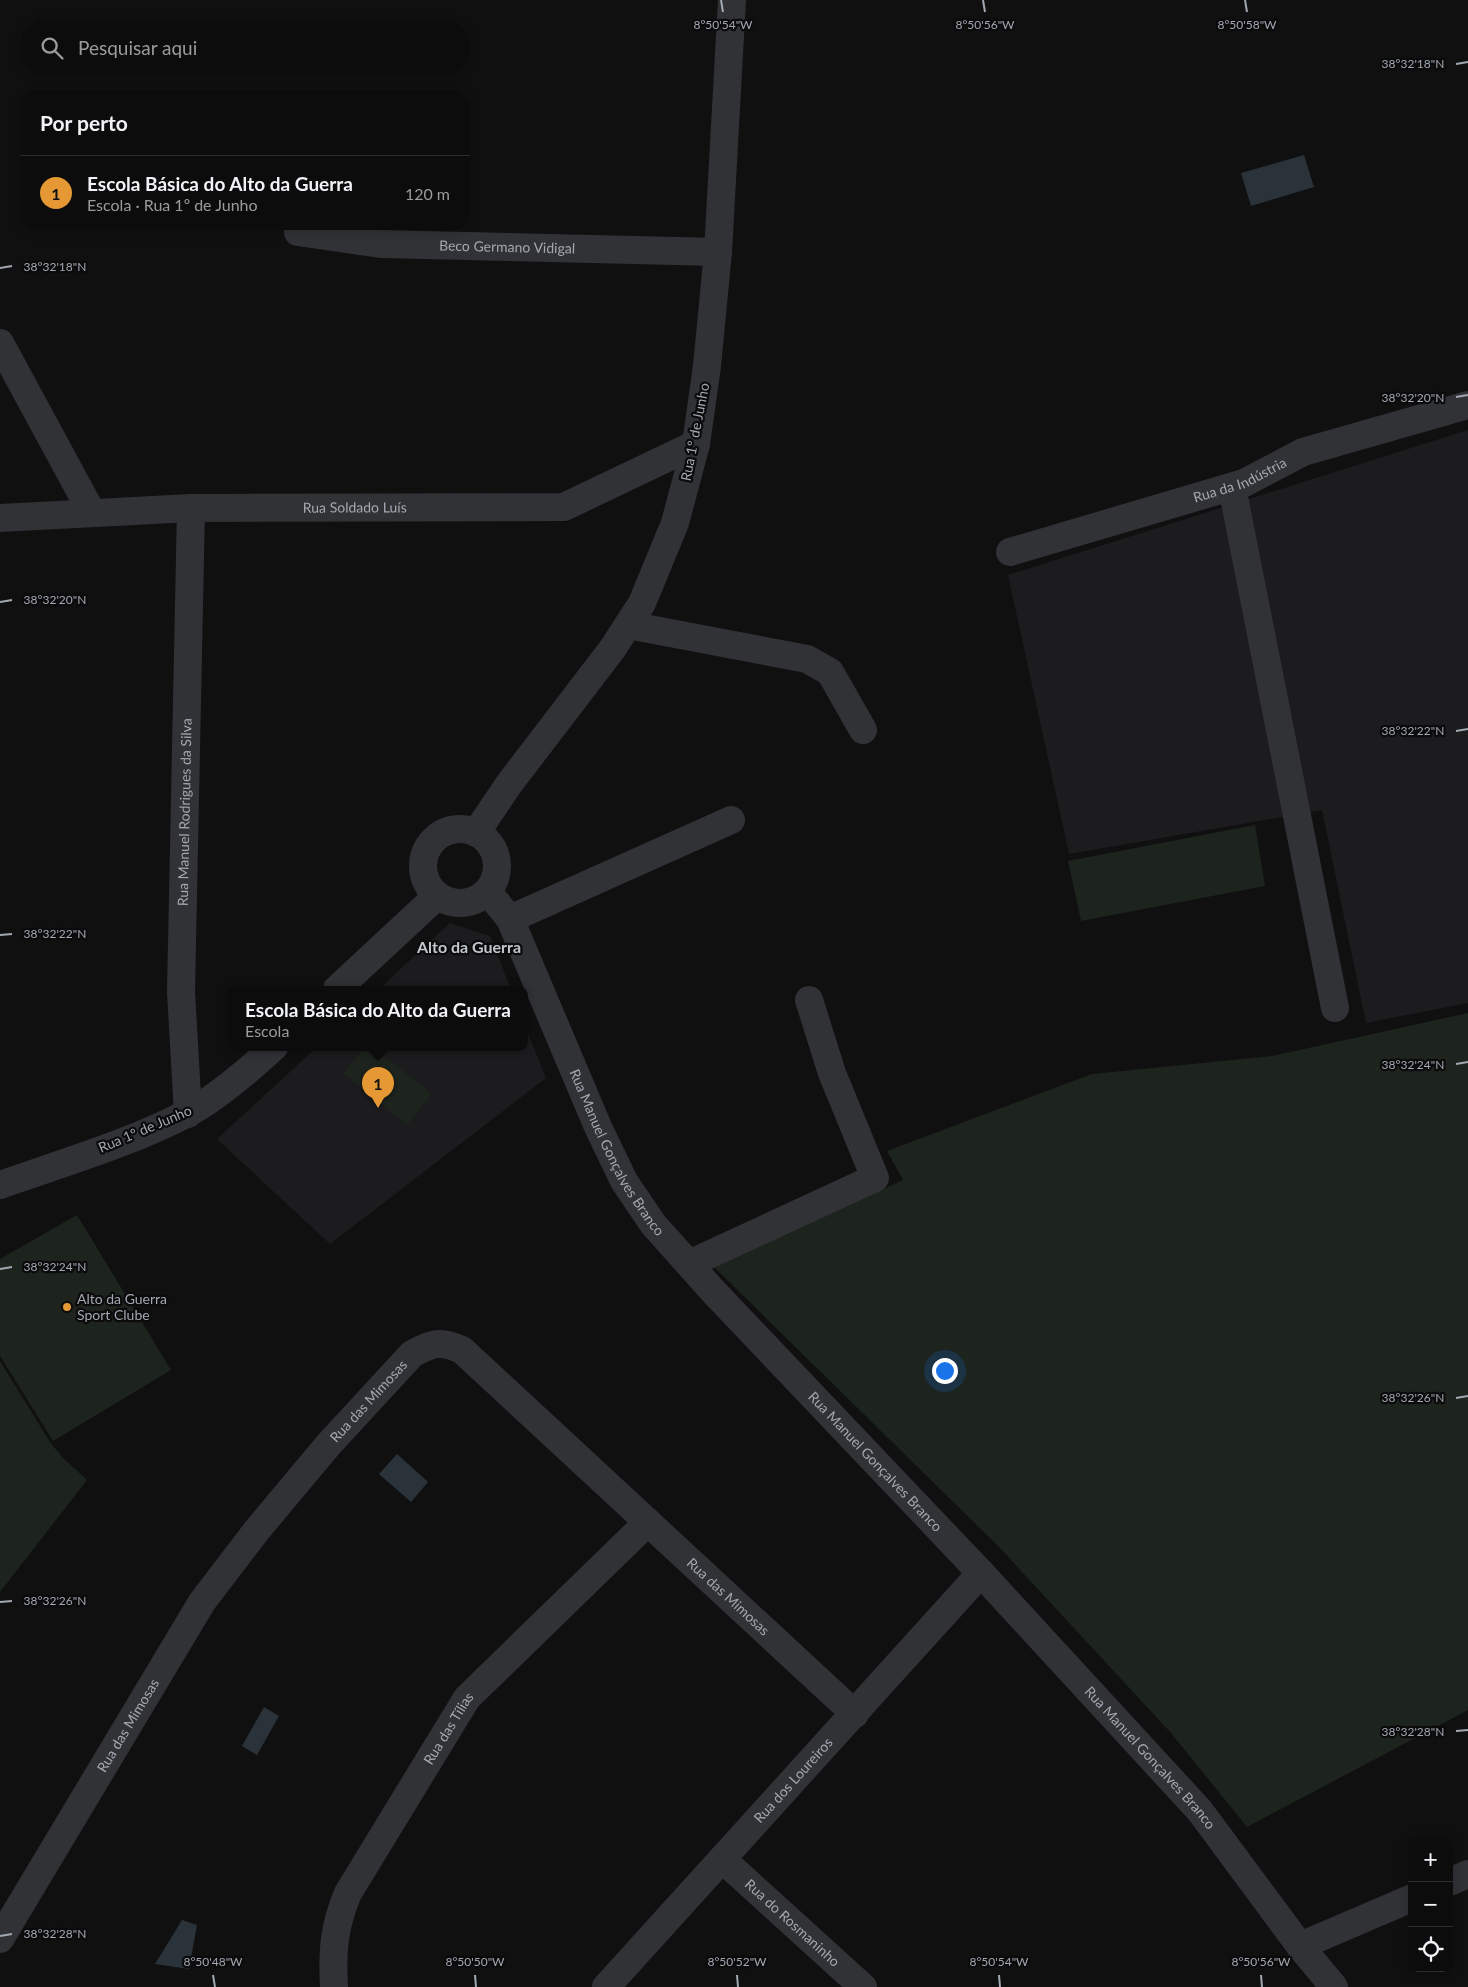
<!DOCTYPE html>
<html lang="pt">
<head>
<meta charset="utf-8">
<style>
	:root { --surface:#0c0c0d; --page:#151516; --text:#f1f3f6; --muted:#9a9b9d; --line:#2c2c2e; --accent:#e59834 }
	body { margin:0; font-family:Lato,sans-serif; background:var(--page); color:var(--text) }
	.controls { position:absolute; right:15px; bottom:15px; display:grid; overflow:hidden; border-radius:10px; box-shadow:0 2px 12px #0003 }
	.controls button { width:45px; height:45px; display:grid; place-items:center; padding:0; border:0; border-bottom:1px solid var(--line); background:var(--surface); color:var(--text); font:25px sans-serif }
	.you { position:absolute; left:944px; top:1370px; width:18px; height:18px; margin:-12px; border:4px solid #fff; border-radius:50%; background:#1a73e8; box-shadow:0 0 0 8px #1a73e833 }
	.badge { display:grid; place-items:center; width:32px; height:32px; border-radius:50%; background:var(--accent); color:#111; font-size:16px; font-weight:700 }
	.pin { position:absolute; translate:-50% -41px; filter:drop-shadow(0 1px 2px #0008) }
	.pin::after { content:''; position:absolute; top:26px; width:18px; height:15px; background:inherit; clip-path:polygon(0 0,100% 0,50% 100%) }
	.popup { position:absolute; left:228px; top:986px; width:300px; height:65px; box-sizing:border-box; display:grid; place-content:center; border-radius:10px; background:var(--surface); filter:drop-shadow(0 1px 4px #0005); font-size:16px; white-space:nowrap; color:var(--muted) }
	.popup b { font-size:19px; color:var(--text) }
	.popup::after { content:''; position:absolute; left:50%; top:100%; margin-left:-10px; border:10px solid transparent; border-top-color:var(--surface) }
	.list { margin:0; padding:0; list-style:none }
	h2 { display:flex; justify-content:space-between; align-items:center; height:65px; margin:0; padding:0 20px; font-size:21px }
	h2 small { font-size:16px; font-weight:400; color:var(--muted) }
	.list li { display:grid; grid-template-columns:32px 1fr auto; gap:15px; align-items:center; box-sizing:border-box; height:75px; padding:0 20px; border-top:1px solid var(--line) }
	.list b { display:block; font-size:19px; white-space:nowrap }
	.list p { margin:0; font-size:16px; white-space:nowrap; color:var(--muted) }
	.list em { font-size:16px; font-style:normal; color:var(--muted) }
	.icon { flex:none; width:28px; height:28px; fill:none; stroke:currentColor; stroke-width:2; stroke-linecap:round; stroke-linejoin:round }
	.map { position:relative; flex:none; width:1468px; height:1987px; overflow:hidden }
	.search { position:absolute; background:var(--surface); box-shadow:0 2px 12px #0003; left:20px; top:20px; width:450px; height:55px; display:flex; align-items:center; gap:12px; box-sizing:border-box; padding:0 18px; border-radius:28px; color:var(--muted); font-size:19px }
	.panel { position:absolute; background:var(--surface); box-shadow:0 2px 12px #0003; left:20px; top:90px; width:450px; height:140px; border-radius:20px }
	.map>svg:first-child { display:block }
	.built { fill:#1c1c1e }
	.green { fill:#1d231d }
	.water { fill:#2a3339 }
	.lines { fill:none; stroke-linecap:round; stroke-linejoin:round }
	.minor { stroke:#313236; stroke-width:28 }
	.ticks { fill:none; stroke:#a2a8b1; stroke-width:2 }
	.poi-dot { fill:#e59834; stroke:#0b0b0c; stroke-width:2 }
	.labels { text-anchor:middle; stroke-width:4.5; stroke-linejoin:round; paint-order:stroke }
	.street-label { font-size:14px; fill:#a2a8b1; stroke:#0b0b0c }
	.poi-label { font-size:14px; fill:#a2a8b1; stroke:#0b0b0c; text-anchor:start }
	.quarter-label { font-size:16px; font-weight:bold; fill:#c2c7cd; stroke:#0b0b0c }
	.ticks-label { font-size:12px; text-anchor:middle; fill:#a2a8b1; stroke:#0b0b0c; stroke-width:4.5; stroke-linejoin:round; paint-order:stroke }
</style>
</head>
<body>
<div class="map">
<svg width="1468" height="1987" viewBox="0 0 1468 1987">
	<rect width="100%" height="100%" fill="#101011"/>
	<path class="built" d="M 1468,430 L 1468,1003 L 1366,1023 L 1322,810 L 1069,854 L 1008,575 Z
		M 450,923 L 490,936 L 511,989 L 379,989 Z
		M 524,1023 L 546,1078 L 330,1244 L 217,1139 L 317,1047 L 524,1047 Z"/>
	<path class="green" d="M 1255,825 L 1265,886 L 1081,921 L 1068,861 Z
		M 1468,1013 L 1468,1710 L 1247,1827 L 1171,1733 L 999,1547 L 714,1267 L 903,1180 L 887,1151 L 1092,1074 L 1272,1056 Z
		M 365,1047 L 374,1047 L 432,1094 L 407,1125 L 343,1073 Z
		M 77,1215 L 171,1370 L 53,1441 L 0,1356 L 0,1259 Z
		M 0,1361 L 50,1442 L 62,1457 L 87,1480 L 0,1592 Z"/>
	<path class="water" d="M 1304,155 L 1314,187 L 1251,206 L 1241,173 Z
		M 397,1454 L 428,1482 L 411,1502 L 379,1474 Z
		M 264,1707 L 279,1716 L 257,1755 L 242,1746 Z
		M 182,1920 L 197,1925 L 189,1969 L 155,1964 Z"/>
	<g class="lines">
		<g class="minor">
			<path id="s1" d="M 298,232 L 381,244 L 718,252"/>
			<path d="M 0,343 L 92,513"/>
			<path d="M 1232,487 L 1335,1008"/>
			<path id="s2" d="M 0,518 L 191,508 L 564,507 L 696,444"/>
			<path id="s3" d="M 1010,552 L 1244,483 L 1303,452 L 1468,405"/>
			<path d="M 628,625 L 807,659 L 830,672 L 863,730"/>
			<circle cx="460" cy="866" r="37"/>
			<path d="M 476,833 L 509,784 L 613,648 L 642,603 L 675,523 L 696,444 L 707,366 L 718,252 L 732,0"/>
			<path id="s4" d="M 488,892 L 510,919 L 598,1127 L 624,1181 L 653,1224 L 712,1290 L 981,1573 L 1200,1811 L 1300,1946 L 1334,1987"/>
			<path d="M 510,919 L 731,820"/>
			<path d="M 337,989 L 437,896"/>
			<path id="s5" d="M 188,1114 L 181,992 L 191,508"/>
			<path d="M 0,1185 C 62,1163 128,1144 186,1114 C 214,1100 251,1068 274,1047"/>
			<path d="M 689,1264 L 875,1178 L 832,1073 L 809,1000"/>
			<path id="s6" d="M 722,1859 L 863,1987"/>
			<path d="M 1449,1882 L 1468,1874"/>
			<path id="s7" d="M 0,1939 L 202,1602 L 257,1530 L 329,1444 L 412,1354 C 432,1343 440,1340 462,1350 L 855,1714"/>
			<path d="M 1300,1946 L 1412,1898"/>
			<path id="s8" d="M 334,1987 C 332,1951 334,1926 348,1893 L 467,1698 L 648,1522"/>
			<path id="s9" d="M 606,1987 L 981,1573"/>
		</g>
	</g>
	<path class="ticks" d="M 721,0 L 723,12M 983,0 L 985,12M 1245,0 L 1247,12M 1456,64 L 1468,62M 0,268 L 12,266M 1456,397 L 1468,395M 0,602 L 12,600M 1456,731 L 1468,729M 0,935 L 12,934M 1456,1064 L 1468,1062M 0,1269 L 12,1267M 1456,1398 L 1468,1396M 0,1602 L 12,1601M 1456,1731 L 1468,1730M 0,1936 L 12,1934M 213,1975 L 215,1987M 475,1975 L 476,1987M 737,1975 L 738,1987M 999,1975 L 1000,1987M 1261,1975 L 1262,1987"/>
	<circle class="poi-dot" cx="67" cy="1307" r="5"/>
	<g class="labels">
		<g class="street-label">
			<text dy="5" stroke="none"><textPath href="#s1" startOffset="210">Beco Germano Vidigal</textPath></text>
			<text transform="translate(695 432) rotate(-79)" y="5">Rua 1º de Junho</text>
			<text dy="5" stroke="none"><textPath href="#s3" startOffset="241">Rua da Indústria</textPath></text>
			<text dy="5" stroke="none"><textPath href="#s2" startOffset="355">Rua Soldado Luís</textPath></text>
			<text dy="5" stroke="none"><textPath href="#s5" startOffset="302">Rua Manuel Rodrigues da Silva</textPath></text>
			<text transform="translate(145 1129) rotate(-23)" y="5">Rua 1º de Junho</text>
			<text dy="5" stroke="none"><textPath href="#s4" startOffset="292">Rua Manuel Gonçalves Branco</textPath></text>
			<text dy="5" stroke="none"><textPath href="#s7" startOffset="654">Rua das Mimosas</textPath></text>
			<text dy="5" stroke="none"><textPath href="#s4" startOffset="698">Rua Manuel Gonçalves Branco</textPath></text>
			<text dy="5" stroke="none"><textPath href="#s7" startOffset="1134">Rua das Mimosas</textPath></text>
			<text dy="5" stroke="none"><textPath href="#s7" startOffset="249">Rua das Mimosas</textPath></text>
			<text dy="5" stroke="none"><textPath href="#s8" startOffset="289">Rua das Tílias</textPath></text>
			<text dy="5" stroke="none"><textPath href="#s4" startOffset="1102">Rua Manuel Gonçalves Branco</textPath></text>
			<text dy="5" stroke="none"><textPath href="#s9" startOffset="279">Rua dos Loureiros</textPath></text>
			<text dy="5" stroke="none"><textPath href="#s6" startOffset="95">Rua do Rosmaninho</textPath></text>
		</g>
		<g class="poi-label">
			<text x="77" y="1304">Alto da Guerra<tspan x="77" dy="16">Sport Clube</tspan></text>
		</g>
		<g class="quarter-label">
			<text x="469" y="953">Alto da Guerra</text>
		</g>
	</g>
	<g class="ticks-label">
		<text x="723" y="29">8°50'54"W</text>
		<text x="985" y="29">8°50'56"W</text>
		<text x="1247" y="29">8°50'58"W</text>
		<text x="1413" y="68">38°32'18"N</text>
		<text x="55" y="271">38°32'18"N</text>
		<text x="1413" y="402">38°32'20"N</text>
		<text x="55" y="604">38°32'20"N</text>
		<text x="1413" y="735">38°32'22"N</text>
		<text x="55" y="938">38°32'22"N</text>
		<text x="1413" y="1069">38°32'24"N</text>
		<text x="55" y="1271">38°32'24"N</text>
		<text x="1413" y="1402">38°32'26"N</text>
		<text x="55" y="1605">38°32'26"N</text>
		<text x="1413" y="1736">38°32'28"N</text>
		<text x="55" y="1938">38°32'28"N</text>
		<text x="213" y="1966">8°50'48"W</text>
		<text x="475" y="1966">8°50'50"W</text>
		<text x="737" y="1966">8°50'52"W</text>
		<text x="999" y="1966">8°50'54"W</text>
		<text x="1261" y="1966">8°50'56"W</text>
	</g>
</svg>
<div class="controls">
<button>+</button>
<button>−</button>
<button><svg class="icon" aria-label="locate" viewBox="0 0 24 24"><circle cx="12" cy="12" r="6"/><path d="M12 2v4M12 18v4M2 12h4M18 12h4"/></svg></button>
</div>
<div class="you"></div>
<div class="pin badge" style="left:378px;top:1108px">1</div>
<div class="popup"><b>Escola Básica do Alto da Guerra</b>Escola</div>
<div class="search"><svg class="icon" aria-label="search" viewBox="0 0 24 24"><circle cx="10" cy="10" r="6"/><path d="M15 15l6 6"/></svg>Pesquisar aqui</div>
<section class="panel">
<h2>Por perto<small></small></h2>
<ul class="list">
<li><span class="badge">1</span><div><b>Escola Básica do Alto da Guerra</b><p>Escola · Rua 1º de Junho</p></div><em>120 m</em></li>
</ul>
</section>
</div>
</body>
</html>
